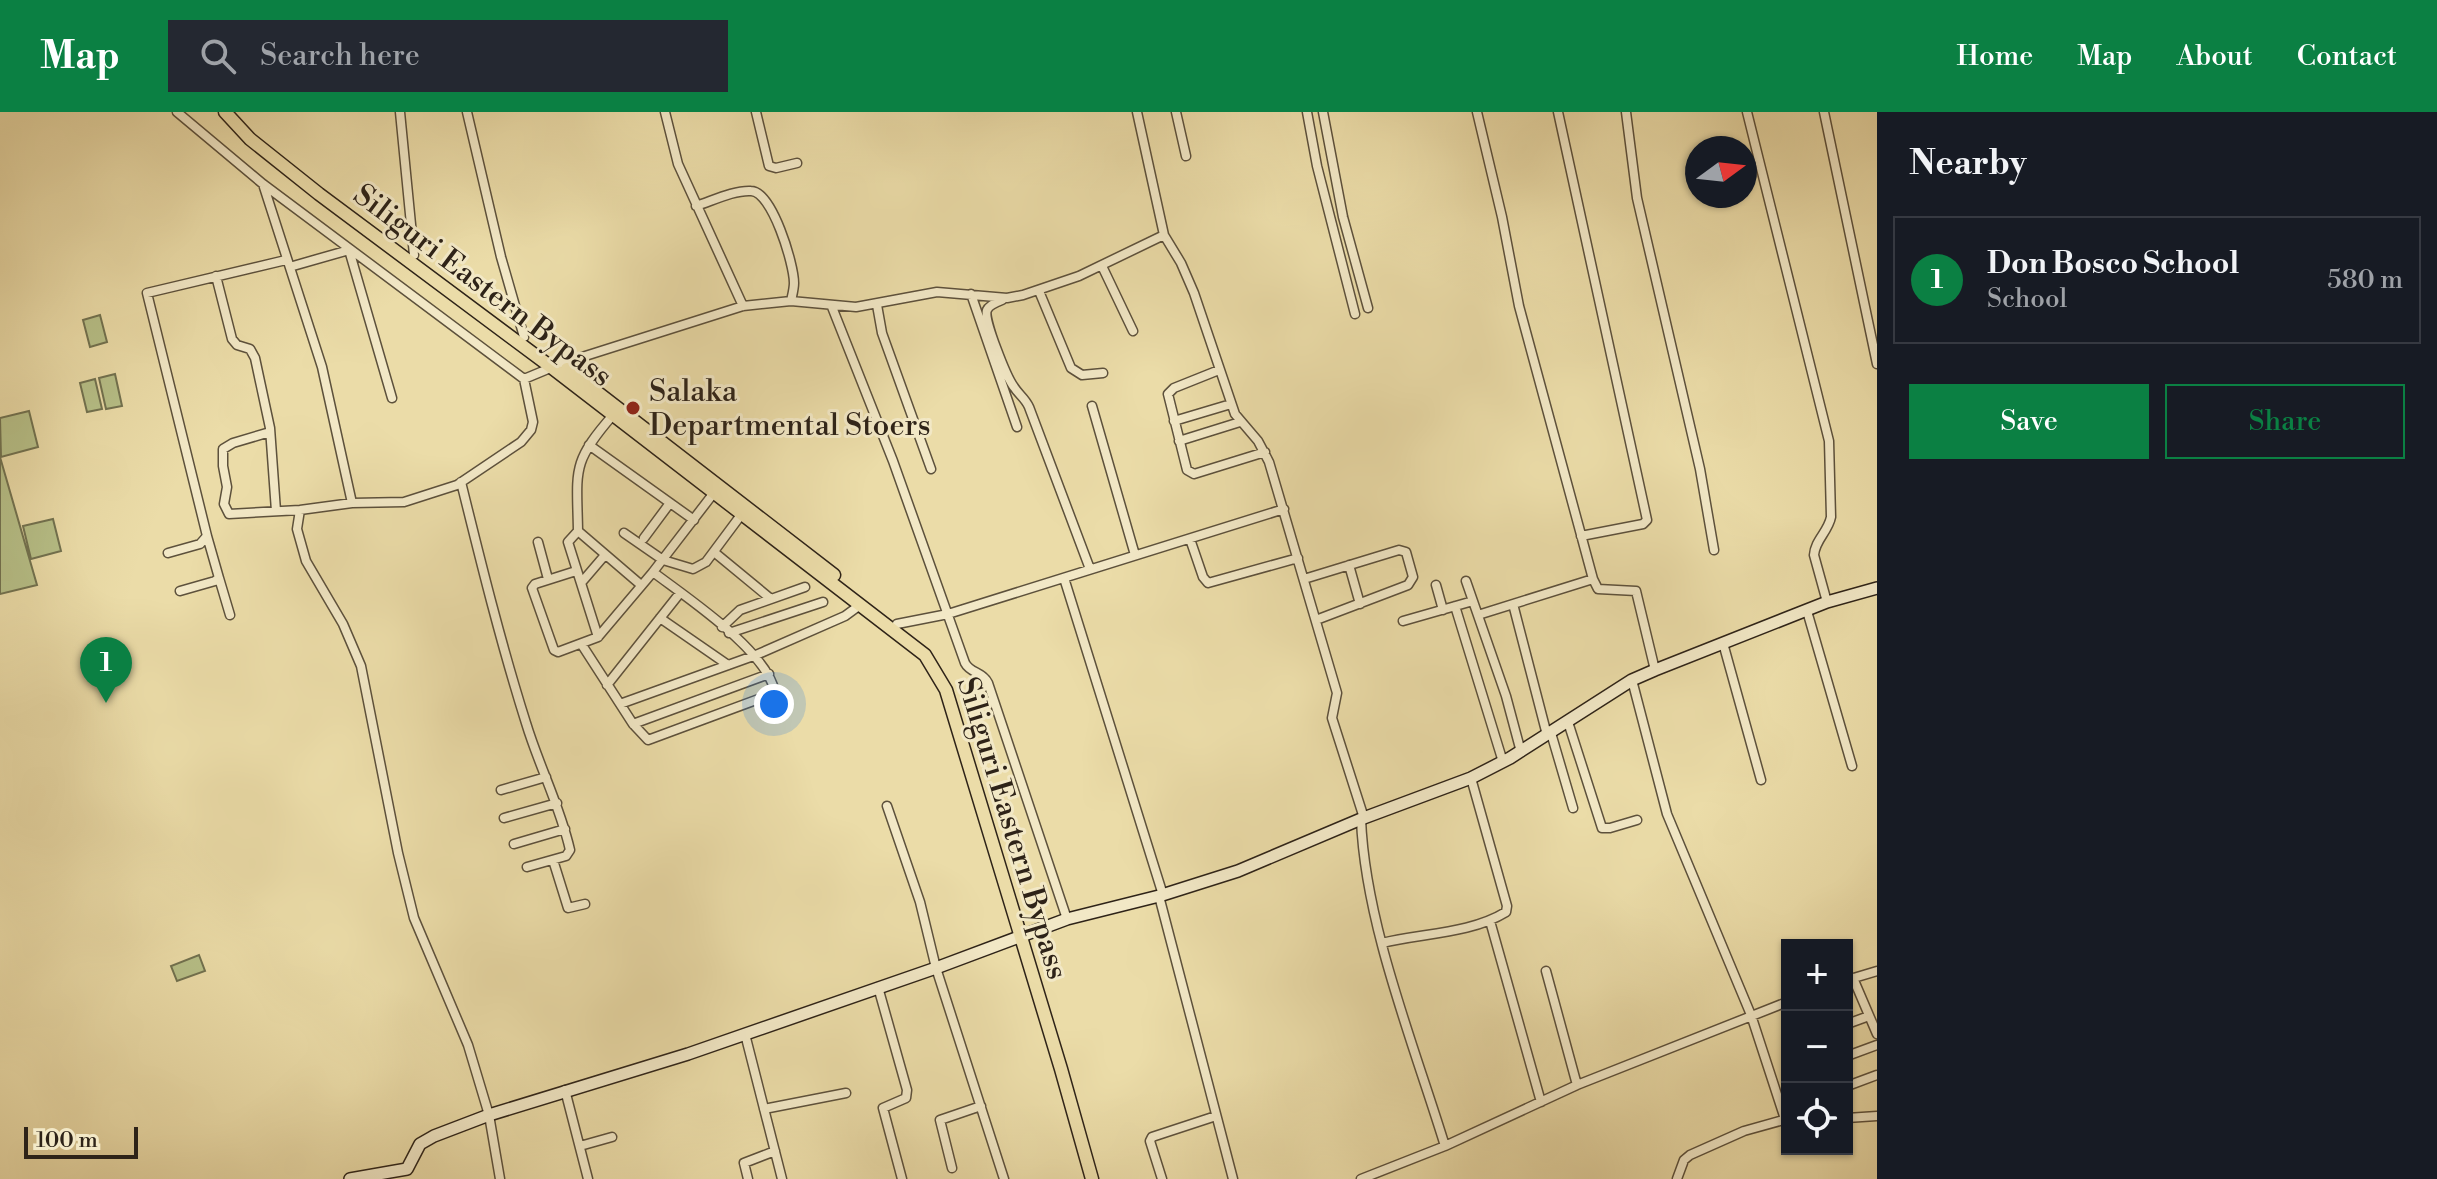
<!DOCTYPE html>
<html lang="en">
<head>
<meta charset="utf-8">
<style>
	:root { --surface:#171b24; --page:#242831; --text:#f1f3f6; --muted:#9ea1a6; --line:#363941; --accent:#0b8043 }
	body { margin:0; font-family:"Libre Bodoni",serif; background:var(--page); color:var(--text) }
	.controls { position:absolute; right:24px; bottom:24px; display:grid; overflow:hidden; border-radius:0px; box-shadow:0 2px 6px #0004 }
	.controls button { width:72px; height:72px; display:grid; place-items:center; padding:0; border:0; border-bottom:2px solid var(--line); background:var(--surface); color:var(--text); font:40px sans-serif }
	.compass { position:absolute; left:1685px; top:24px; width:72px; height:72px; border-radius:50%; background:var(--surface); box-shadow:0 2px 6px #0004; rotate:75deg }
	.scale { position:absolute; left:24px; bottom:20px; width:114px; box-sizing:border-box; padding-left:8px; border:4px solid #2e2318; border-top:0; font-size:22px; line-height:28px; white-space:nowrap; color:#2e2318; -webkit-text-stroke:6px #f2e8c6; paint-order:stroke }
	.you { position:absolute; left:774px; top:592px; width:28px; height:28px; margin:-20px; border:6px solid #fff; border-radius:50%; background:#1a73e8; box-shadow:0 0 0 12px #1a73e833 }
	.badge { display:grid; place-items:center; width:52px; height:52px; border-radius:50%; background:var(--accent); color:#fff; font-size:26px; font-weight:700 }
	.pin { position:absolute; translate:-50% -66px; filter:drop-shadow(0 2px 4px #0008) }
	.pin::after { content:''; position:absolute; top:42px; width:28px; height:24px; background:inherit; clip-path:polygon(0 0,100% 0,50% 100%) }
	.list { margin:0; padding:0; list-style:none }
	h2 { display:flex; justify-content:space-between; align-items:center; height:104px; margin:0; padding:0 32px; font-size:34px }
	h2 small { font-size:26px; font-weight:400; color:var(--muted) }
	.list li { display:grid; grid-template-columns:52px 1fr auto; gap:24px; align-items:center; box-sizing:border-box; height:128px; margin:0 16px 16px; padding:0 16px; border:2px solid var(--line); border-radius:0px }
	.list b { display:block; font-size:30px; white-space:nowrap }
	.list p { margin:0; font-size:26px; white-space:nowrap; color:var(--muted) }
	.list em { font-size:26px; font-style:normal; color:var(--muted) }
	.actions { display:flex; gap:16px; padding:24px 32px }
	.actions a { flex:1; padding:18px 0; border:2px solid var(--accent); border-radius:0px; text-align:center; font-size:28px; color:var(--accent) }
	.actions .main { background:var(--accent); color:#fff }
	.icon { flex:none; width:44px; height:44px; fill:none; stroke:currentColor; stroke-width:2; stroke-linecap:round; stroke-linejoin:round }
	.map { position:relative; flex:none; width:1877px; height:1067px; overflow:hidden }
	header { display:flex; align-items:center; gap:48px; box-sizing:border-box; height:112px; padding:0 40px; background:var(--accent); color:#fff }
	header strong { font-size:38px }
	nav { display:flex; gap:44px; margin-inline-start:auto; font-size:28px }
	.search { width:560px; height:72px; background:var(--page); display:flex; align-items:center; gap:20px; box-sizing:border-box; padding:0 28px; border-radius:0px; color:var(--muted); font-size:30px }
	main { display:flex }
	aside { flex:1; background:var(--surface) }
	.map>svg:first-child { display:block }
	.green { fill:#b7c088; stroke:#727250; stroke-width:2 }
	.lines { fill:none; stroke-linecap:round; stroke-linejoin:round }
	.street-casing { stroke:#5d513c; stroke-width:11 }
	.secondary-casing { stroke:#2e2318; stroke-width:14 }
	.primary-casing { stroke:#2e2318; stroke-width:15 }
	.street { stroke:#f2e8c6; stroke-width:8 }
	.secondary { stroke:#f2e8c6; stroke-width:11 }
	.primary { stroke:#ebdca8; stroke-width:12 }
	.poi-dot { fill:#8f2418; stroke:#f2e8c6; stroke-width:3 }
	.labels { text-anchor:middle; stroke-width:6; stroke-linejoin:round; paint-order:stroke }
	.street-label { font-size:30px; fill:#2e2318; stroke:#f2e8c6 }
	.poi-label { font-size:30px; fill:#2e2318; stroke:#f2e8c6; text-anchor:start }
</style>
</head>
<body>
<header>
<strong>Map</strong>
<div class="search"><svg class="icon" aria-label="search" viewBox="0 0 24 24"><circle cx="10" cy="10" r="6"/><path d="M15 15l6 6"/></svg>Search here</div>
<nav><a>Home</a><a>Map</a><a>About</a><a>Contact</a></nav>
</header>
<main>
<div class="map">
<svg width="1877" height="1067" viewBox="0 0 1877 1067">
	<rect width="100%" height="100%" fill="#ebdca8"/>
	<filter id="stains"><feTurbulence type="fractalNoise" baseFrequency=".0025" numOctaves="4"/><feColorMatrix values="0 0 0 0 .2 0 0 0 0 .09 0 0 0 0 .02 0 0 0 .5 -.17"/></filter>
	<radialGradient id="worn" r=".72"><stop offset=".6" stop-color="#630" stop-opacity="0"/><stop offset="1" stop-color="#630" stop-opacity=".3"/></radialGradient>
	<path class="green" d="M 100,203 L 107,230 L 90,235 L 83,208 Z
		M 115,262 L 122,294 L 106,297 L 99,266 Z
		M 95,267 L 102,297 L 87,300 L 80,271 Z
		M 29,299 L 38,335 L 1,345 L 0,306 Z
		M 0,345 L 37,473 L 0,482 Z
		M 53,407 L 61,439 L 31,447 L 23,414 Z
		M 199,843 L 205,859 L 177,869 L 171,854 Z"/>
	<g class="lines">
		<g class="street-casing">
			<path id="street" d="M 177,0 L 263,72 L 524,267 L 560,252 L 743,194 L 791,189 L 856,195 L 937,180 L 1007,186 L 1023,183 L 1079,164 L 1164,123
				M 400,0 L 414,143
				M 467,0 L 501,145 L 524,225
				M 665,0 L 678,52 L 743,194
				M 756,0 L 769,54 L 776,56 L 797,51
				M 1137,0 L 1164,123 L 1181,151 L 1194,181 L 1235,302 L 1258,329 L 1269,350 L 1337,581 L 1332,606 L 1364,706
				M 1176,0 L 1186,44
				M 1307,0 L 1317,54 L 1355,202
				M 1323,0 L 1343,105 L 1368,196
				M 1477,0 L 1502,105 L 1519,194 L 1593,467 L 1598,477 L 1636,479 L 1655,558
				M 1558,0 L 1647,408 L 1643,412 L 1581,424
				M 1626,0 L 1637,86 L 1700,357 L 1714,438
				M 1747,0 L 1829,329 L 1831,405 C 1828,420 1815,428 1814,443 L 1827,490
				M 1824,0 L 1877,252
				M 263,72 L 322,255 L 352,391
				M 696,94 C 712,89 734,78 751,79 C 772,79 794,152 794,171 C 794,177 792,184 791,189
				M 293,154 L 349,138 L 392,286
				M 1102,154 L 1133,219
				M 216,164 L 232,227 L 237,233 L 250,237 L 255,246 L 270,316 L 276,399
				M 1039,179 L 1071,256 L 1082,263 L 1103,261
				M 971,182 L 1017,315
				M 1002,188 C 997,190 989,193 987,198 C 983,207 1007,266 1014,275 C 1019,283 1025,286 1029,295 L 1090,457
				M 877,193 L 882,221 L 931,357
				M 832,195 L 893,349 L 965,551 C 970,561 983,560 988,571 L 1067,807
				M 1219,258 L 1174,276 L 1168,282 L 1187,358 L 1194,362 L 1265,340
				M 1092,294 L 1135,443
				M 1174,309 L 1231,292
				M 270,320 L 233,331 L 223,337 L 223,354 L 227,375 L 224,392 L 229,402 L 300,398 L 352,391 L 404,390 L 457,373 L 521,330 L 531,318 L 533,310 L 524,267
				M 1179,329 L 1240,310
				M 589,333 L 694,408
				M 461,370 C 481,451 501,532 526,611 C 539,654 560,694 570,738 L 566,744 L 527,755
				M 300,398 L 297,417 L 306,449 L 343,512 L 361,554 L 398,741 L 414,806 L 468,933 L 489,1003 L 500,1067
				M 578,419 L 641,473
				M 624,421 L 663,448 L 693,457 L 706,450 L 741,403
				M 644,426 L 670,391
				M 1190,427 L 1203,465 L 1208,471 L 1298,446
				M 538,430 L 548,467
				M 714,440 L 771,487
				M 168,441 L 200,432 L 207,424 L 147,181 L 286,148
				M 1349,453 L 1360,492
				M 576,459 L 535,472 L 532,476 L 554,538 L 558,540 L 598,525 L 653,460 L 713,382
				M 219,466 L 230,503
				M 1064,466 L 1163,783
				M 1304,467 L 1399,438 L 1406,440 L 1413,465 L 1408,473 L 1316,508
				M 1466,469 L 1506,584 L 1521,640
				M 581,471 L 605,443
				M 1436,473 L 1443,498
				M 180,479 L 215,469 L 219,466 L 207,424
				M 1513,492 L 1547,623
				M 1455,494 L 1503,650
				M 1807,499 L 1852,654
				M 1478,503 L 1593,467
				M 660,506 L 728,553
				M 1403,509 L 1473,489
				M 897,512 L 948,502 L 1284,397
				M 722,515 L 740,498 L 805,475
				M 729,521 L 823,490
				M 598,525 L 568,430 L 578,419 C 577,358 571,351 613,303
				M 1723,531 L 1761,668
				M 582,533 L 633,612 L 648,628 L 775,581 C 768,539 687,486 653,460
				M 1632,568 L 1667,702 L 1751,903 L 1785,1007
				M 607,573 L 680,481
				M 620,592 L 756,543 L 845,504 L 860,493
				M 1568,610 L 1602,716 L 1610,716 L 1637,708
				M 633,612 L 769,562
				M 1551,621 L 1573,696
				M 501,678 L 546,665
				M 887,694 L 920,790 L 936,856 L 1004,1067
				M 504,706 L 557,691
				M 1361,707 C 1365,812 1414,933 1445,1034
				M 514,732 L 565,717
				M 553,748 L 568,796 L 585,792
				M 1159,784 L 1233,1067
				M 1490,809 L 1541,990
				M 1382,831 C 1422,821 1470,822 1506,800 L 1507,794 L 1471,666
				M 1546,859 L 1577,973
				M 1853,866 L 1877,922
				M 1847,868 L 1877,859
				M 878,875 L 907,978 L 906,986 L 883,996 L 902,1067
				M 1847,912 L 1869,904
				M 745,922 L 782,1067
				M 1847,944 L 1877,933
				M 1850,973 L 1877,963
				M 565,978 L 588,1067
				M 764,997 L 846,981
				M 1847,1006 L 1877,1004
				M 580,1034 L 612,1025
				M 952,1056 L 940,1008 L 981,994
				M 748,1067 L 744,1051 L 775,1039
				M 1162,1067 L 1150,1029 L 1152,1025 L 1216,1004
				M 1361,1067 L 1445,1034 L 1577,973 L 1787,890
				M 1677,1067 L 1684,1048 L 1690,1043 L 1744,1019 L 1787,1007"/>
		</g>
		<g class="secondary-casing">
			<path id="secondary" d="M 350,1067 L 407,1057 L 420,1032 L 434,1024 L 489,1003 L 688,942 L 936,856 L 1067,807 L 1159,784 L 1238,759 L 1361,707 L 1471,666 L 1510,646 L 1632,568 L 1655,558 L 1827,490 L 1877,476"/>
		</g>
		<g class="primary-casing">
			<path id="primary" d="M 225,0 L 250,27 L 319,82 L 551,255 L 925,543 L 946,578 L 1061,957 L 1092,1067
				M 567,257 L 834,463"/>
		</g>
		<use href="#street" class="street"/>
		<use href="#secondary" class="secondary"/>
		<use href="#primary" class="primary"/>
	</g>
	<circle class="poi-dot" cx="633" cy="296" r="8"/>
	<g class="labels">
		<g class="street-label">
			<text transform="translate(483 173) rotate(37)" y="10">Siliguri Eastern Bypass</text>
			<text transform="translate(1013 716) rotate(73)" y="10">Siliguri Eastern Bypass</text>
		</g>
		<g class="poi-label">
			<text x="649" y="289">Salaka<tspan x="649" dy="34">Departmental Stoers</tspan></text>
		</g>
	</g>
	<rect width="100%" height="100%" filter="url(#stains)"/>
	<rect width="100%" height="100%" fill="url(#worn)"/>
</svg>
<div class="controls">
<button>+</button>
<button>−</button>
<button><svg class="icon" aria-label="locate" viewBox="0 0 24 24"><circle cx="12" cy="12" r="6"/><path d="M12 2v4M12 18v4M2 12h4M18 12h4"/></svg></button>
</div>
<svg class="compass" viewBox="-18 -18 36 36"><path d="M0-13l5 13h-10z" fill="#e53935"/><path d="M0 13l5-13h-10z" fill="#9ea1a6"/></svg>
<div class="scale">100 m</div>
<div class="you"></div>
<div class="pin badge" style="left:106px;top:591px">1</div>
</div>
<aside>
<h2>Nearby<small></small></h2>
<ul class="list">
<li><span class="badge">1</span><div><b>Don Bosco School</b><p>School</p></div><em>580 m</em></li>
</ul>
<div class="actions"><a class="main">Save</a><a>Share</a></div>
</aside>
</main>
</body>
</html>
